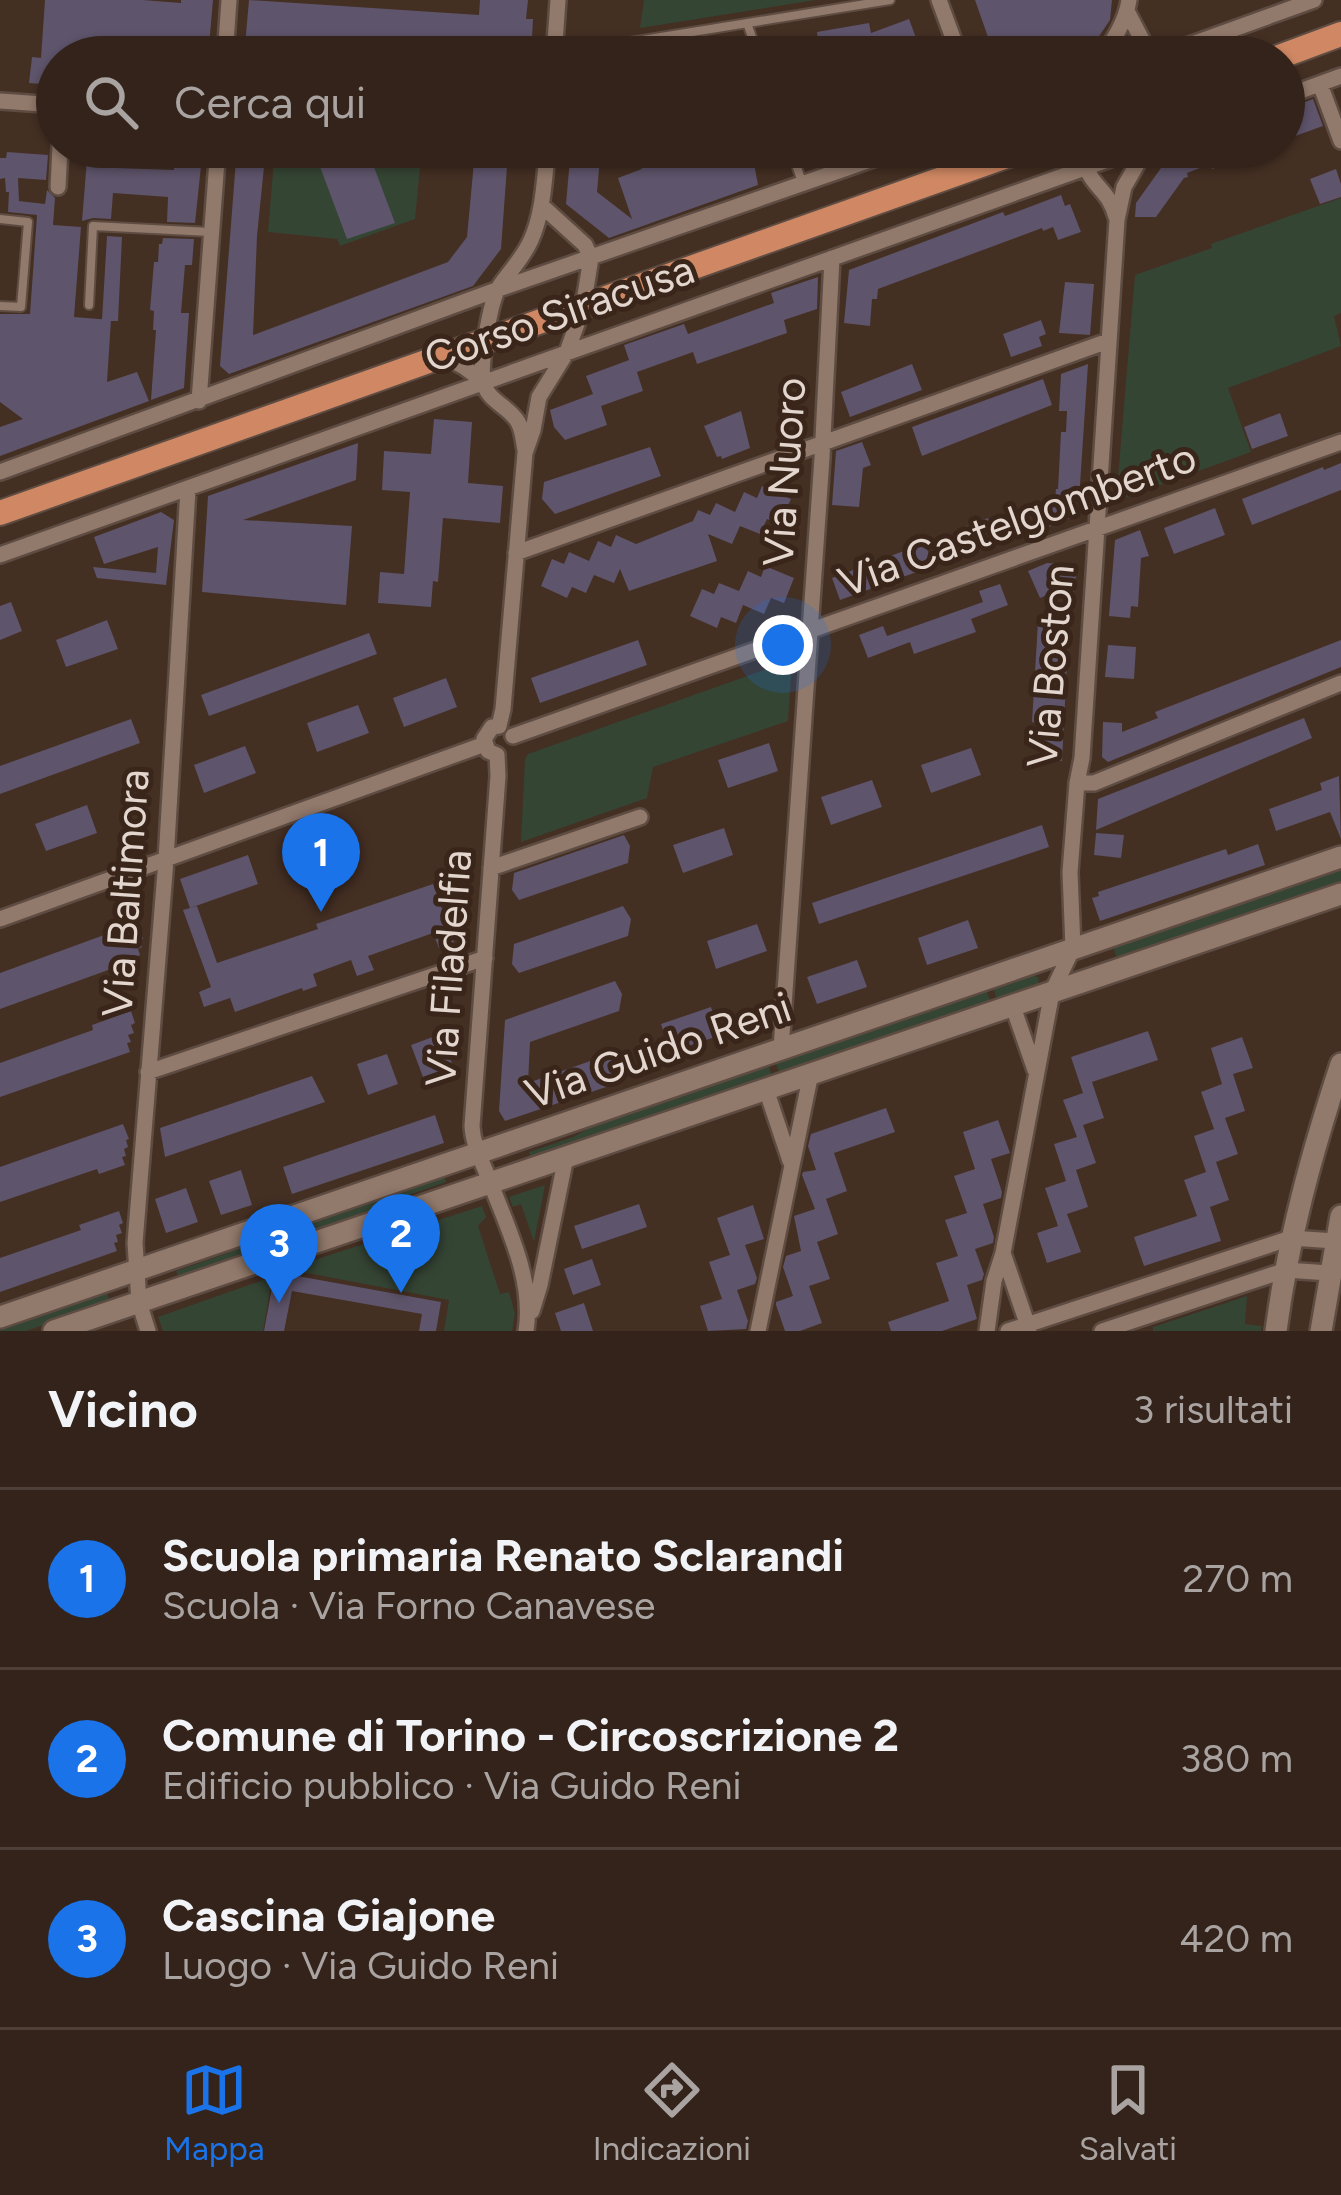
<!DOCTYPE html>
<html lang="it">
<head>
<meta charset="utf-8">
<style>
	:root { --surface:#33231a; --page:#3b2b23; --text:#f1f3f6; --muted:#a9a4a2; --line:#4e4039; --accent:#1a73e8 }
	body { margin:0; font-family:Figtree,sans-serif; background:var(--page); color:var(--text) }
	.you { position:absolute; left:783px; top:645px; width:42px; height:42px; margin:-30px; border:9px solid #fff; border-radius:50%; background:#1a73e8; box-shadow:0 0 0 18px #1a73e833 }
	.badge { display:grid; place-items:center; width:78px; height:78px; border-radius:50%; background:var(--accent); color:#fff; font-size:39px; font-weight:700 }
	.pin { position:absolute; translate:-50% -99px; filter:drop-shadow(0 3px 6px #0008) }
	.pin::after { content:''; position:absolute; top:63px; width:42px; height:36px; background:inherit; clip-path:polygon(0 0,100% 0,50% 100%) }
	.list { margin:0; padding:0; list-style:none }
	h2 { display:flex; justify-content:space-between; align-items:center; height:156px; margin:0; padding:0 48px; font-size:51px }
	h2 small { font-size:39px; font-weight:400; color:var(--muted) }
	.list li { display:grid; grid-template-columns:78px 1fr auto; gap:36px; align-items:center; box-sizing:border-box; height:180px; padding:0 48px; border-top:3px solid var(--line) }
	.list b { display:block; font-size:45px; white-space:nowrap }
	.list p { margin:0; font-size:39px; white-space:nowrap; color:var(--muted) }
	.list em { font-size:39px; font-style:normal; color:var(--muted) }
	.icon { flex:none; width:66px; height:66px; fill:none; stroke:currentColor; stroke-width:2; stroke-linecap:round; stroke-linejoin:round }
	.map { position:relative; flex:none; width:1341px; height:1331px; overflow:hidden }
	.search { position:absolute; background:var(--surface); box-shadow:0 3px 9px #0004; left:36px; right:36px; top:36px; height:132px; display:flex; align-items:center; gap:30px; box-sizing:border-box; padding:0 42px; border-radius:66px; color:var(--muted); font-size:45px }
	.sheet { height:696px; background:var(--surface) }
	nav { display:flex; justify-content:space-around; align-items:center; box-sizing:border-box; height:168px; border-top:3px solid var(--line); background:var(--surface); font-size:33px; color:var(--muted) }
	nav a { display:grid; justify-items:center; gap:6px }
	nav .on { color:var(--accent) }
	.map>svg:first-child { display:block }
	.green { fill:#354534 }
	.building { fill:#5e546b }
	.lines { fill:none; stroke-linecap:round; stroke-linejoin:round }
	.lane-casing { stroke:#5e4c42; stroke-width:12 }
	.street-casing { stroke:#5e4c42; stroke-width:20 }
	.secondary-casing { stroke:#5e4c42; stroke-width:26 }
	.primary-casing { stroke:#5e4c42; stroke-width:28 }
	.lane { stroke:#91796b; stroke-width:8 }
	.street { stroke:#91796b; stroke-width:15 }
	.secondary { stroke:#91796b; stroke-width:21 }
	.primary { stroke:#cf8863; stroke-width:24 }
	.labels { text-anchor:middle; stroke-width:10; stroke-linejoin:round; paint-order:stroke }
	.street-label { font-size:42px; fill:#e3d6ce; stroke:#392519 }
</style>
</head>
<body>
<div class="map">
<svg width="1341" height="1331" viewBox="0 0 1341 1331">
	<rect width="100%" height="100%" fill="#442f23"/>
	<path class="green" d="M 644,0 L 816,0 L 640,28 Z
		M 275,147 L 422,147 L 415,219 L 340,246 L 337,239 L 268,232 Z
		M 1341,198 L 1341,313 L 1334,316 L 1341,346 L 1228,388 L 1251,452 L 1116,501 L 1135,275 L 1212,248 L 1211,244 Z
		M 792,660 L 788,721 L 653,767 L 647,798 L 521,842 L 525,759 L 528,754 Z
		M 1341,869 L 1341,883 L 1117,959 L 1113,947 Z
		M 1031,974 L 1039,978 L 1038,985 L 997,1000 L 993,987 Z
		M 986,989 L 991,1002 L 780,1074 L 775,1061 Z
		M 768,1063 L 772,1077 L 531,1159 L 529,1152 L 573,1137 L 607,1118 Z
		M 443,1173 L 446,1182 L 377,1206 L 345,1222 L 179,1278 L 176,1271 L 228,1253 L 247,1241 Z
		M 545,1185 L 534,1242 L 521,1204 L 513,1207 L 509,1197 Z
		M 482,1206 L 486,1217 L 478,1226 L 500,1294 L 509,1292 L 515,1314 L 512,1331 L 444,1331 L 449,1300 L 302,1272 L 302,1264 Z
		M 272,1277 L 263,1331 L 163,1331 L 158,1317 Z
		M 106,1289 L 110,1302 L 26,1331 L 0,1331 L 0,1325 Z
		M 1247,1296 L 1245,1324 L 1262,1326 L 1261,1331 L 1153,1331 L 1153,1327 Z"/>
	<path class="building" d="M 45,0 L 143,0 L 181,3 L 181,0 L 213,0 L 208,57 L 105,57 L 57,53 L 57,85 L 29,83 L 32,57 L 41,58 Z
		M 249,0 L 479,15 L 480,0 L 528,0 L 526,19 L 533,19 L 531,57 L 244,57 Z
		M 975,0 L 1112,0 L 1110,20 L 1085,57 L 995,57 Z
		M 909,19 L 923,57 L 792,57 L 819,46 L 817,32 L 869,23 L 871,33 Z
		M 1313,99 L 1323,126 L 1284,140 L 1284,110 Z
		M 88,147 L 116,147 L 115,168 L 174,170 L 175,147 L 203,147 L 195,223 L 167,222 L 168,197 L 113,193 L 111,219 L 93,218 L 82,221 Z
		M 237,147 L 266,147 L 257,236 L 253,335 L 448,262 L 467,237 L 475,151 L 508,153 L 501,249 L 473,286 L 229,374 L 220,366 Z
		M 317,147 L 412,147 L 410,163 L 371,159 L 395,223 L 347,239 L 316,156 Z
		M 571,147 L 601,147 L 597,192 L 632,219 L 618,178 L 642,169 L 635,150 L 643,147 L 751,147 L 758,185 L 609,238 L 566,204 Z
		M 1188,147 L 1265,148 L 1212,169 L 1210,164 L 1187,173 L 1188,177 L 1184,178 L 1156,217 L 1135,217 L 1136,203 L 1171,154 Z
		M 7,152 L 48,155 L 46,180 L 18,178 L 19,201 L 45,204 L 47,190 L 55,198 L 53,225 L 81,227 L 74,317 L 111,320 L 107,382 L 137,372 L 149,401 L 0,456 L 0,427 L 23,419 L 0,402 L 0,314 L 30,314 L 37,215 L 8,212 L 9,192 L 6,192 L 5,178 L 0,179 L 0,158 L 6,158 Z
		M 1336,169 L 1341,184 L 1341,197 L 1320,204 L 1310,179 Z
		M 1061,195 L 1065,206 L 1070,204 L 1081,232 L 1058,240 L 1053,227 L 1043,231 L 1042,228 L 878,289 L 877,299 L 872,299 L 870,326 L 844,323 L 849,270 L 1003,212 L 1005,216 Z
		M 107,236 L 122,237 L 118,321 L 102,320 Z
		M 163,238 L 194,239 L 192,265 L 185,265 L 181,313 L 189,313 L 184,388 L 151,400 L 156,330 L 153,330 L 154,311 L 150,310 L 154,262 L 158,262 L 159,244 L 162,244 Z
		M 818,277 L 817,309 L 784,320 L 787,333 L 697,364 L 693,352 L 637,372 L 643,391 L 601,406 L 607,425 L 565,440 L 554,427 L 550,410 L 593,394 L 586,376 L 629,360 L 624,345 L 684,324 L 688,334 L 774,303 L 771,293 Z
		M 1065,282 L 1094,284 L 1090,335 L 1059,333 Z
		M 1041,320 L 1046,334 L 1039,337 L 1042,346 L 1011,357 L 1003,334 Z
		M 912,364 L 922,390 L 850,417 L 841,392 Z
		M 1088,364 L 1078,515 L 1039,531 L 1030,510 L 1055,500 L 1056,489 L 1058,489 L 1061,432 L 1066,432 L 1067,411 L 1059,411 L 1061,374 Z
		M 1043,379 L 1052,405 L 922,456 L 912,427 Z
		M 741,411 L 750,448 L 722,459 L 721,456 L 717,457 L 704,426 Z
		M 1280,413 L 1288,436 L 1252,449 L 1244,427 Z
		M 434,419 L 472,422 L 468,483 L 503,486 L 500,523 L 443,518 L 438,582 L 433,581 L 431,607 L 378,603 L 380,572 L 404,574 L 410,492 L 382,490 L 384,451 L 431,454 Z
		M 862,442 L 871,465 L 863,468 L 859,507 L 832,505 L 836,451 Z
		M 358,443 L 356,480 L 243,520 L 352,526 L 346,605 L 202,592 L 208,496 Z
		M 650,447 L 661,476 L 555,514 L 542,499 L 544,482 Z
		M 1341,463 L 1341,490 L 1252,525 L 1242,499 L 1323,467 L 1324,470 Z
		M 762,486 L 791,499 L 780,524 L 767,519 L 760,534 L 740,526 L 732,544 L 708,534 L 717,561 L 629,591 L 620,569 L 614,583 L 594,575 L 586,593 L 572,587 L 567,598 L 541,586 L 552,559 L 564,564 L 569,552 L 589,561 L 598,541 L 611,547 L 616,535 L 636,544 L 693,521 L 698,510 L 710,515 L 716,503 L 735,512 L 744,492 L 757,498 Z
		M 1215,508 L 1225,535 L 1174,554 L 1164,528 Z
		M 161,512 L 174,520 L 166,585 L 97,578 L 93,567 L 156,573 L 158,547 L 104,564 L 94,537 Z
		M 988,518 L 997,544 L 965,556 L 956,530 Z
		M 1140,530 L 1149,556 L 1141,558 L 1138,607 L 1131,606 L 1130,618 L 1109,616 L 1115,540 Z
		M 925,543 L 933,566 L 840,600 L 832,578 Z
		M 1047,563 L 1077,565 L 1074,593 L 1057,591 L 1040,598 L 1028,571 Z
		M 765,566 L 794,578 L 784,603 L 771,598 L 764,614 L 743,605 L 736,623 L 721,617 L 717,628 L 690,616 L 702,589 L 714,594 L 719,583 L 739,591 L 748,571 L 761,577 Z
		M 1000,584 L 1008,605 L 971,619 L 976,632 L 914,654 L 910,642 L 868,658 L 859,635 L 883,626 L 887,636 L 983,602 L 979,591 Z
		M 11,602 L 22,631 L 0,640 L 0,606 Z
		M 107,620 L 118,649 L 66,667 L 56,640 Z
		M 1038,622 L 1069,623 L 1062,761 L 1051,760 L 1052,754 L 1039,746 L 1037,723 L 1032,722 Z
		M 369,633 L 377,654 L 209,716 L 201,695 Z
		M 638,640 L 647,665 L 540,703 L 531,678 Z
		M 1341,640 L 1341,667 L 1108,762 L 1102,757 L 1103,722 L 1122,723 L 1122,732 L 1158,718 L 1155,712 Z
		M 1108,645 L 1136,647 L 1134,679 L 1105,677 Z
		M 446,678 L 457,707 L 404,727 L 393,698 Z
		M 358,705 L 369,733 L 317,752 L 307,723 Z
		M 1304,718 L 1312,738 L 1096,830 L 1098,799 Z
		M 131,719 L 140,743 L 0,794 L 0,766 Z
		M 769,743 L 778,771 L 728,788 L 718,760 Z
		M 245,746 L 256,773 L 204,793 L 194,765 Z
		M 971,748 L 981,775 L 931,793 L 921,765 Z
		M 1339,776 L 1341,839 L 1330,812 L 1276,831 L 1269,809 L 1322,790 L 1320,783 Z
		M 872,780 L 882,807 L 831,825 L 821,797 Z
		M 87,805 L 97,833 L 46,851 L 35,824 Z
		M 1042,825 L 1049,847 L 819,924 L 812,903 Z
		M 724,828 L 733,855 L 683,873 L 673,845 Z
		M 1096,833 L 1124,835 L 1121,858 L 1094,855 Z
		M 624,835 L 630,846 L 628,863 L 519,900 L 512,890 L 514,873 Z
		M 1258,844 L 1265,865 L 1100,921 L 1092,898 L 1099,896 L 1098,892 L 1226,849 L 1228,855 Z
		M 248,855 L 258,884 L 190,908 L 180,879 Z
		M 433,884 L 454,942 L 439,948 L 433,933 L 368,956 L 374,970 L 357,976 L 351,960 L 313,974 L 317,986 L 303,991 L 302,988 L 235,1012 L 230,998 L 204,1007 L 199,992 L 211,987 L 183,910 L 197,906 L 217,963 L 318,929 L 316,924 Z
		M 623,906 L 631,919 L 628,936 L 519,973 L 512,964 L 514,944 Z
		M 968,920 L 978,948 L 927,965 L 918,938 Z
		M 137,923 L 143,939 L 139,940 L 142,947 L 138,949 L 140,955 L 136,957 L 139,965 L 113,974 L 111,969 L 0,1009 L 0,973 Z
		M 757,924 L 767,951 L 716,969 L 707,941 Z
		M 857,960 L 867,987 L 817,1004 L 807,977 Z
		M 615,981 L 622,994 L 619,1011 L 530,1042 L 528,1083 L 610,1054 L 617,1067 L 615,1084 L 505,1121 L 499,1111 L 505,1020 Z
		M 711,1007 L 721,1035 L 670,1052 L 661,1024 Z
		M 131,1011 L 135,1023 L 131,1025 L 134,1033 L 128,1035 L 131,1042 L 127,1043 L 130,1052 L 0,1097 L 0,1063 L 93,1030 L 92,1025 Z
		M 1148,1031 L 1158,1060 L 1092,1082 L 1104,1118 L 1083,1125 L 1096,1163 L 1076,1170 L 1088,1207 L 1067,1214 L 1081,1252 L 1047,1263 L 1037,1233 L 1058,1226 L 1045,1188 L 1066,1181 L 1054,1144 L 1077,1137 L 1063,1100 L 1083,1093 L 1071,1057 Z
		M 441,1034 L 453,1066 L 423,1077 L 411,1045 Z
		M 1242,1037 L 1253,1068 L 1233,1074 L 1245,1111 L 1225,1118 L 1238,1154 L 1216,1162 L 1229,1200 L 1210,1207 L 1221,1241 L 1144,1266 L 1134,1237 L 1197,1216 L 1184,1180 L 1206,1172 L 1194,1136 L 1214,1129 L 1201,1092 L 1222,1084 L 1211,1048 Z
		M 387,1054 L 398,1084 L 368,1095 L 357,1064 Z
		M 312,1076 L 325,1102 L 165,1157 L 160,1128 Z
		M 886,1108 L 895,1132 L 834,1153 L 847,1191 L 826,1199 L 838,1234 L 817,1242 L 830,1279 L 809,1286 L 822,1323 L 800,1331 L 785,1331 L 776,1305 L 776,1302 L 793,1296 L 783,1267 L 786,1256 L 801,1251 L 794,1216 L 815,1209 L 802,1175 L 803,1172 L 816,1170 L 808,1146 L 811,1134 Z
		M 435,1115 L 444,1143 L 292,1194 L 283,1167 Z
		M 998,1120 L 1010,1153 L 991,1159 L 1002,1192 L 1001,1198 L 983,1204 L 994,1237 L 993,1243 L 975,1249 L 984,1274 L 982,1280 L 967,1285 L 977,1319 L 942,1331 L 891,1331 L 888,1322 L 949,1301 L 936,1263 L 958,1256 L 945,1220 L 967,1213 L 954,1176 L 975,1169 L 963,1132 Z
		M 123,1124 L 129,1139 L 126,1140 L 128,1147 L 124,1149 L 126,1156 L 122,1157 L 125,1165 L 99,1174 L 97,1169 L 0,1202 L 0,1167 Z
		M 241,1170 L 252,1205 L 221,1215 L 209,1181 Z
		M 186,1188 L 198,1222 L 166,1233 L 155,1199 Z
		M 639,1204 L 647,1227 L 582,1249 L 574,1226 Z
		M 753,1205 L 764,1239 L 745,1245 L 757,1278 L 755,1284 L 737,1290 L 748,1321 L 746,1329 L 708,1331 L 700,1306 L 722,1299 L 709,1262 L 730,1255 L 717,1218 Z
		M 119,1211 L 123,1223 L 119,1225 L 122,1233 L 116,1235 L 118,1242 L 114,1243 L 117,1251 L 0,1292 L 0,1258 L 81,1230 L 79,1225 Z
		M 592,1259 L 601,1285 L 573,1295 L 564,1269 Z
		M 275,1272 L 441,1302 L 436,1331 L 419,1331 L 422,1314 L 292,1291 L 284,1331 L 264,1331 Z
		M 584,1303 L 593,1331 L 561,1331 L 555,1313 Z"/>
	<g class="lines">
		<g class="lane-casing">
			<path id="lane" d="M 747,23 L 759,57
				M 556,54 L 890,0
				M 790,147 L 803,185
				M 0,219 L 28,222 L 21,307 L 0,306
				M 89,305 L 93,226 L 210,232"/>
		</g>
		<g class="street-casing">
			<path id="street" d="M 939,0 L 960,57
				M 1127,11 L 1151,57
				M 225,57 L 229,0
				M 554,57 L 558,0
				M 1102,57 C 1114,39 1126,21 1129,0
				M 1156,57 L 1314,0
				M 1320,84 L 1341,141
				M 1284,97 L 1341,76
				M 0,101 L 57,105
				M 1083,147 C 1085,189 1107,183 1116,217
				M 58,187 L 60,147
				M 444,356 L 464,367 L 483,381
				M 199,401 L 218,147
				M 525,450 C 523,441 523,431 518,422 C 509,406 486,401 483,380 C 480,362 490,302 499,287 C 510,271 523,258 531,240 C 544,211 544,178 548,147
				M 0,472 L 496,290 L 908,147
				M 516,553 L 1108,341
				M 0,555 L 1144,147
				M 513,736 L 1341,442
				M 1077,783 L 1094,783 L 1341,683
				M 491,868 L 640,817
				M 0,919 L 485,744
				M 1012,1004 L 1035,1070
				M 781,1049 L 822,458 L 832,258
				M 148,1072 L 485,958
				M 766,1089 L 790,1161
				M 1004,1256 L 1029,1329
				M 532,1311 L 540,1285 L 566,1157
				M 148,1331 L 139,1302 L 135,1243 L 166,860 L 188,489
				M 526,1331 C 534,1281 508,1228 490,1182 C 483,1163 473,1146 472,1126 L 498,776 L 497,755 L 488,751 L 484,739 L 492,727 L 499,726 L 503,709 L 525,453 L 533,430 L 539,397 L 567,352 L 583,307 L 591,258 L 585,245 L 541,205
				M 758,1331 L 811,1073
				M 987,1331 L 994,1281 L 1003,1253 L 1052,992 L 1073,948 L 1070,872 L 1077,783 L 1082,758 L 1117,220 L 1124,187 L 1147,147
				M 1008,1331 L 1291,1238 L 1335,1241
				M 1102,1331 L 1286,1270 L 1329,1273"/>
		</g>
		<g class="secondary-casing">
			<path id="secondary" d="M 0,1317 L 1341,857
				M 54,1331 L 1341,894
				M 1276,1331 C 1288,1239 1312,1152 1341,1064
				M 1321,1331 L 1341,1216"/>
		</g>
		<g class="primary-casing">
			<path id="primary" d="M 1279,57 L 1341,34
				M 0,513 L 1032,147"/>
		</g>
		<use href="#lane" class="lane"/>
		<use href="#street" class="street"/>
		<use href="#secondary" class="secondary"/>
		<use href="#primary" class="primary"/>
	</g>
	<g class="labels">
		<g class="street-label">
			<text transform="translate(559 313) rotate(-19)" y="15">Corso Siracusa</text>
			<text transform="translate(784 472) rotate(-86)" y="15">Via Nuoro</text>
			<text transform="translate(1017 519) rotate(-20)" y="15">Via Castelgomberto</text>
			<text transform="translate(1050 666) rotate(-85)" y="15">Via Boston</text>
			<text transform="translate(125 893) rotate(-86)" y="15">Via Baltimora</text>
			<text transform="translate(448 968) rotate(-86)" y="15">Via Filadelfia</text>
			<text transform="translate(658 1050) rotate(-19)" y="15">Via Guido Reni</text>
		</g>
	</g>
</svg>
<div class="you"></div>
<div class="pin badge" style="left:321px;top:912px">1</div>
<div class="pin badge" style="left:401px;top:1293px">2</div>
<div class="pin badge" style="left:279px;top:1303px">3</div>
<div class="search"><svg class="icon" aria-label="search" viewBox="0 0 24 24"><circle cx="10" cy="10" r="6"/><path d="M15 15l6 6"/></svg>Cerca qui</div>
</div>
<section class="sheet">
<h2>Vicino<small>3 risultati</small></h2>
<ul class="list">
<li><span class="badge">1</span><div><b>Scuola primaria Renato Sclarandi</b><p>Scuola · Via Forno Canavese</p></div><em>270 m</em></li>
<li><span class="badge">2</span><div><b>Comune di Torino - Circoscrizione 2</b><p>Edificio pubblico · Via Guido Reni</p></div><em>380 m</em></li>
<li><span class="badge">3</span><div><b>Cascina Giajone</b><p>Luogo · Via Guido Reni</p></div><em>420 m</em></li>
</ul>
</section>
<nav>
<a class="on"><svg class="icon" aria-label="map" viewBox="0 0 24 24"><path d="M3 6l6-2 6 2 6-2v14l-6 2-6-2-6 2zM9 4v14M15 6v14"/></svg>Mappa</a>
<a><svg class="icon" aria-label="directions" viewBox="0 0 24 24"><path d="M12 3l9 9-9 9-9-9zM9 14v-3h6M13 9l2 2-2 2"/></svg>Indicazioni</a>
<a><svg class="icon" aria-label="saved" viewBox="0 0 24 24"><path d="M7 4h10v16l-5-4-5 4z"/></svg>Salvati</a>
</nav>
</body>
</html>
